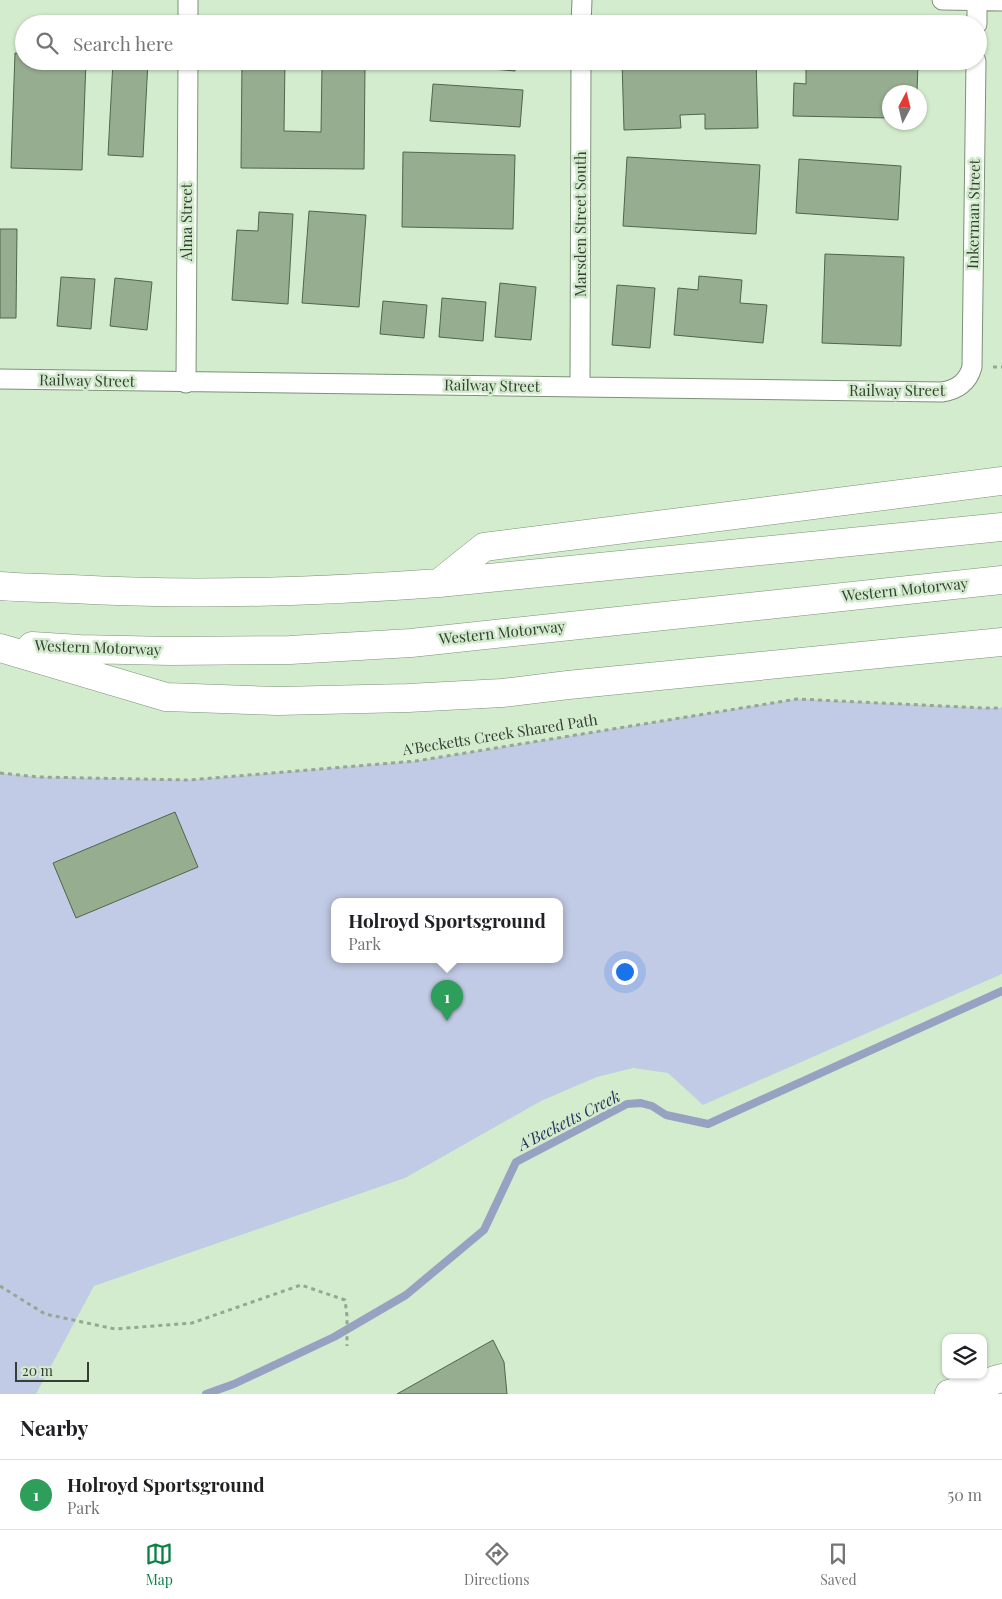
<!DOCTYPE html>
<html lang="en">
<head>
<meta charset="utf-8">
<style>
	:root { --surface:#fff; --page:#f6f6f6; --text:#202124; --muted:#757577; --line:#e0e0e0; --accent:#0b8043 }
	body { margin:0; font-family:"Playfair Display",serif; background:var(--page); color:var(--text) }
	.controls { position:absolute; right:15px; bottom:15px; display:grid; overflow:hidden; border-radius:10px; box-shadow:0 1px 4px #0004 }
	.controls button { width:45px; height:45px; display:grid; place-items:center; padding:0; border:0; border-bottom:1px solid var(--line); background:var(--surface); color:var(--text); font:25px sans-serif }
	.compass { position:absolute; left:882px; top:85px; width:45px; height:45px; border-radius:50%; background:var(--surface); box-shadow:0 1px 4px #0004; rotate:7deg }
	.scale { position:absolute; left:15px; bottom:12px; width:74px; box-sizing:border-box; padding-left:5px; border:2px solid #353e33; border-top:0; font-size:14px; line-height:18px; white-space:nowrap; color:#353e33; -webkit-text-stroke:4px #d4ecce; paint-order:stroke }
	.you { position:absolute; left:624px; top:971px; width:18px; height:18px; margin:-12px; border:4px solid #fff; border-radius:50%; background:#1a73e8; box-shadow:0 0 0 8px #1a73e833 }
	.badge { display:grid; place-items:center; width:32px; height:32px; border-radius:50%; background:var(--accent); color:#fff; font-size:16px; font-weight:700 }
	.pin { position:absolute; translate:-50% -41px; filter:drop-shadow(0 1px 2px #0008) }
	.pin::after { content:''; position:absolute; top:26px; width:18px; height:15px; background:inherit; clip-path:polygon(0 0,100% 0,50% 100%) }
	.popup { position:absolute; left:331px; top:898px; width:232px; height:65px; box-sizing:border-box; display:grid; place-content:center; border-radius:10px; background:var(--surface); filter:drop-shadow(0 1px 4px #0005); font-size:16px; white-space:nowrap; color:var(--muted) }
	.popup b { font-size:19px; color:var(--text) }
	.popup::after { content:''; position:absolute; left:50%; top:100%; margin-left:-10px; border:10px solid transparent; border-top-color:var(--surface) }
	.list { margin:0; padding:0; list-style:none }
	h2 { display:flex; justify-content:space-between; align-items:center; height:65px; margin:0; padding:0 20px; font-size:21px }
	h2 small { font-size:16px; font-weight:400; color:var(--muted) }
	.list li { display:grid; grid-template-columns:32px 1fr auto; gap:15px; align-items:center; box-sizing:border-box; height:70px; padding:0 20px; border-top:1px solid var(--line) }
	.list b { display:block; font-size:19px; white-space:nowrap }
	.list p { margin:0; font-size:16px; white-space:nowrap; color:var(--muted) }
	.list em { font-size:16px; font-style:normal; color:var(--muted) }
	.icon { flex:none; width:28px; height:28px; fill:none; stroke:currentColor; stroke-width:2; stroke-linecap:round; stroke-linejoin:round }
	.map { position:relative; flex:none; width:1002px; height:1394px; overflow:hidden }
	.search { position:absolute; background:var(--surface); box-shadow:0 1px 4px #0004; left:15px; right:15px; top:15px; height:55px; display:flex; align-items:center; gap:12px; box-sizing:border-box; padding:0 18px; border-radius:28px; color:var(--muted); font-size:19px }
	.sheet { height:135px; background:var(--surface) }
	nav { display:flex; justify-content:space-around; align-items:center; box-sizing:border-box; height:70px; border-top:1px solid var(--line); background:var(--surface); font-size:14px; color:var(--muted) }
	nav a { display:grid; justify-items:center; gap:2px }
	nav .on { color:var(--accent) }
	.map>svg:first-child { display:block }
	.green { fill:#c2cbe5; fill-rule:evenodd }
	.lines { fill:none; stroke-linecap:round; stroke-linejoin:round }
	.stream { stroke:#97a1c1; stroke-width:8 }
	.building { fill:#96ad90; stroke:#50654b }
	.street-casing { stroke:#7b9176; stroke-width:21 }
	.secondary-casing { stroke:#7b9176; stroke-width:29 }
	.highway-casing { stroke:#7b9176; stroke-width:29 }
	.path { stroke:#95a790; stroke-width:3; stroke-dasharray:4 4; stroke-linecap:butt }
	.street { stroke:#fff; stroke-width:19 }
	.secondary { stroke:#fff; stroke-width:28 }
	.highway { stroke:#fff; stroke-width:28 }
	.labels { text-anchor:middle; stroke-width:5; stroke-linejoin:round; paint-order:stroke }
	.street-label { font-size:15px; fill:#353e33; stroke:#d4ecce }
	.water-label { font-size:16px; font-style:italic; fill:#28345f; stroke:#d4ecce }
</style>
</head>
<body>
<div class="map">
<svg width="1002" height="1394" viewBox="0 0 1002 1394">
	<rect width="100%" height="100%" fill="#d4ecce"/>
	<path class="green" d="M 797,699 L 984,708 L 1002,708 L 1002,974 L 703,1105 L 668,1073 L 633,1068 L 597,1077 L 541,1101 L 405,1178 L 94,1286 L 36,1394 L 0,1394 L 0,773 L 38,777 L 189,780 L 416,761 ZM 334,902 L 560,902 L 560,960 L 334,960 Z"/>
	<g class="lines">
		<path class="stream" d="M 206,1394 L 234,1384 L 334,1337 L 406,1295 L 484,1230 L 516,1162 L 627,1104 L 641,1103 L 652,1106 L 666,1115 L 708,1124 L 1002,991"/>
	</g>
	<path class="building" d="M 15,53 L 24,54 L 24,61 L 86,61 L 82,170 L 11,168 Z
		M 113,61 L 148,61 L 143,157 L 108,155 Z
		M 242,61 L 285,61 L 284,131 L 321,132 L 322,66 L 365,66 L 364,169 L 241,168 Z
		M 436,61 L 516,61 L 515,71 L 436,64 Z
		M 622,61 L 756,61 L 758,128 L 705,129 L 705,114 L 680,115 L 681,128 L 624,130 Z
		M 806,61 L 918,63 L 917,92 L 890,92 L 890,118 L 793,116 L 794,83 L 806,84 Z
		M 433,84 L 523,90 L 520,127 L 430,121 Z
		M 403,152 L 515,155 L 513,229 L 402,227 Z
		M 627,157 L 760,165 L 756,234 L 623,226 Z
		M 799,159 L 901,166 L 898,220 L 796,213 Z
		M 309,211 L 366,215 L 359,307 L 302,303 Z
		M 259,212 L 293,214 L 288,304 L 232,300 L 237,230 L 258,231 Z
		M 0,229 L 17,229 L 16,318 L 0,318 Z
		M 825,254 L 904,257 L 901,346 L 822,343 Z
		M 699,276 L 742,280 L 740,303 L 767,305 L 763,343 L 674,335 L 678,288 L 698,290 Z
		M 61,277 L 95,279 L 91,329 L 57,326 Z
		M 115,278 L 152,282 L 147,330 L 110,326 Z
		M 500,283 L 536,287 L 531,340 L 495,337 Z
		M 617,285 L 655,288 L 650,348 L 612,345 Z
		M 442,298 L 486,302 L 483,341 L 439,337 Z
		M 383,301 L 427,305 L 424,338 L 380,334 Z
		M 175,812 L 198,867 L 76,918 L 53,863 Z
		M 493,1340 L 504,1362 L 507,1394 L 397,1394 Z"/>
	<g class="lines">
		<g class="street-casing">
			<path id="street" d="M 942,0 L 1002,1
				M 188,24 L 188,0
				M 581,24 L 582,0
				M 977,24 L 977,0
				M 0,379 L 942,392 C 957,390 968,382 972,367 L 976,61
				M 186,383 L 188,61
				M 580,387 L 581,61"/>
		</g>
		<g class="secondary-casing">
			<path id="secondary" d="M 949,1394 L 1002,1378"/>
		</g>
		<g class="highway-casing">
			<path id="highway" d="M 439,583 L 484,547 L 1002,481
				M 0,586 C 24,588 48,588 72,589 C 194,596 316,592 439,583 L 1002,527
				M 32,646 L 80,649 L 170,651 L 290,650 L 411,643 L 1002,580
				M 0,648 L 166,697 L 278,701 L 408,698 L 502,693 L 568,685 L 1002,642"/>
		</g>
		<path class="path" d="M 993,367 L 1002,367
			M 0,773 L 38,777 L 189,780 L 416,761 L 797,699 L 984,708 L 1002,708
			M 0,1286 L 45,1314 L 115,1329 L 192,1323 L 301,1285 L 345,1300 L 347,1316 L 347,1346"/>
		<use href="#street" class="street"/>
		<use href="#secondary" class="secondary"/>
		<use href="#highway" class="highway"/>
	</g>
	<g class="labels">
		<g class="street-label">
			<text transform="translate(974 214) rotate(-89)" y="5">Inkerman Street</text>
			<text transform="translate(187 222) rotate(-90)" y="5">Alma Street</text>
			<text transform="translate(581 224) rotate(-90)" y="5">Marsden Street South</text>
			<text transform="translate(87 381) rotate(1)" y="5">Railway Street</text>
			<text transform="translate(492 386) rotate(1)" y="5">Railway Street</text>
			<text x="897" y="396">Railway Street</text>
			<text transform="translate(905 590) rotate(-6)" y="5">Western Motorway</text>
			<text transform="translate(502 633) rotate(-6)" y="5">Western Motorway</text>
			<text transform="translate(98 648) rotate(2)" y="5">Western Motorway</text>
			<text transform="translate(500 735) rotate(-9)" y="5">A'Becketts Creek Shared Path</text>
		</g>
		<g class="water-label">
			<text transform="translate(569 1120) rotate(-27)" y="6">A'Becketts Creek</text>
		</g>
	</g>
</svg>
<div class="controls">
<button><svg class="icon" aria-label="layers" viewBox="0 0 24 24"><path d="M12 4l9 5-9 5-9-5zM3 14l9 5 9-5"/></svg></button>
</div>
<svg class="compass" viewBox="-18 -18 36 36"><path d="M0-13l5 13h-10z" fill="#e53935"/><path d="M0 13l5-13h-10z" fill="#757577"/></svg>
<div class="scale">20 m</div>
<div class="you"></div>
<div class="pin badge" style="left:447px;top:1021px;background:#2e9e5b">1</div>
<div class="popup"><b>Holroyd Sportsground</b>Park</div>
<div class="search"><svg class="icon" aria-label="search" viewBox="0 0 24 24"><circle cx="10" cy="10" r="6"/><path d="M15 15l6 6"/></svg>Search here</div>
</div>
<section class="sheet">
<h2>Nearby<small></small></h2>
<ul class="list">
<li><span class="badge" style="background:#2e9e5b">1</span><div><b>Holroyd Sportsground</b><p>Park</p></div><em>50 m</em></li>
</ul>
</section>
<nav>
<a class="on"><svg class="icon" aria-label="map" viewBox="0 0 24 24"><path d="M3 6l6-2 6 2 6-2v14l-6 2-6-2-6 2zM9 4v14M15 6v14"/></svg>Map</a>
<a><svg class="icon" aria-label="directions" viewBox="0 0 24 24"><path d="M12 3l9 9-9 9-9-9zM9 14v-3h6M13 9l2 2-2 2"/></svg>Directions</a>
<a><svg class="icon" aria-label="saved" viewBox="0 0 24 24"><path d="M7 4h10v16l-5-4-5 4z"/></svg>Saved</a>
</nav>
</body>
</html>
